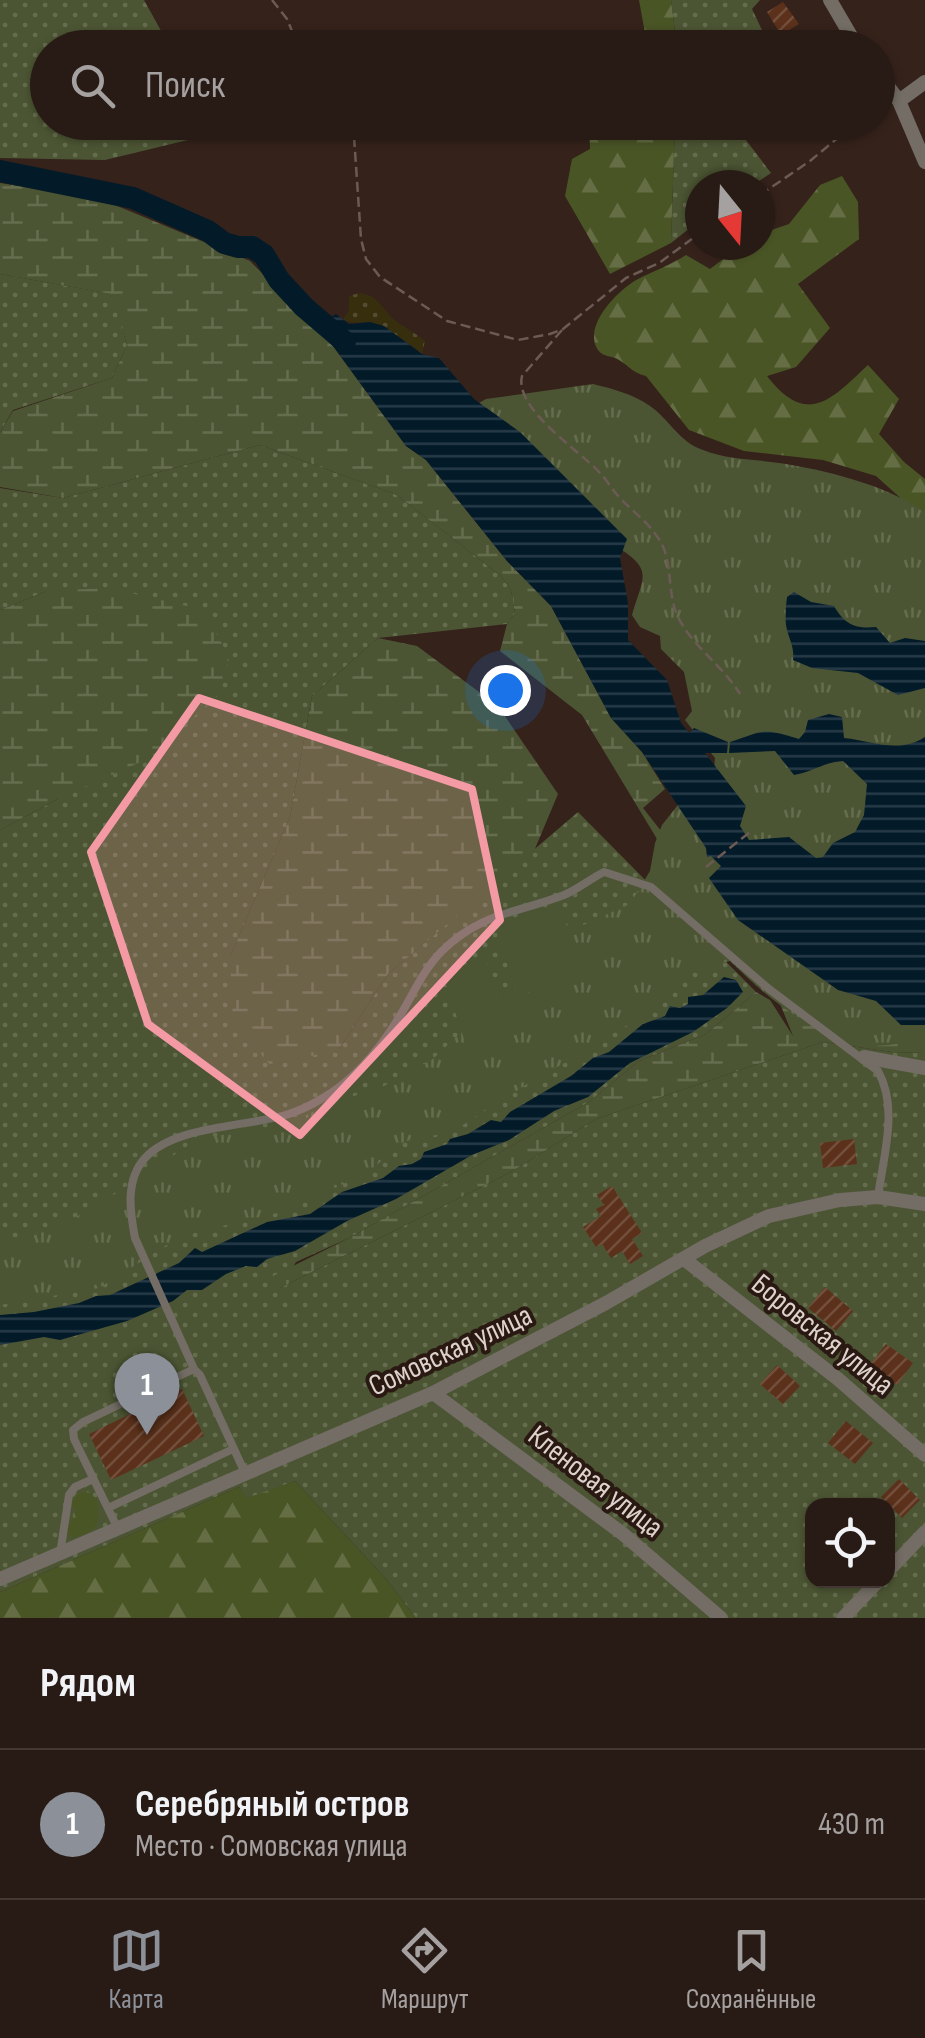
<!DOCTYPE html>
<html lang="ru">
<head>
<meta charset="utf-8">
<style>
	:root { --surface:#281a14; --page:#30231d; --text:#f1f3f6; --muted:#a5a1a0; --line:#443834; --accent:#8c9099 }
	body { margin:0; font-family:"Sofia Sans Condensed",sans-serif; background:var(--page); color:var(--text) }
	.controls { position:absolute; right:30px; bottom:30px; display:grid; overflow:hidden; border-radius:20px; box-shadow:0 2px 8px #0004 }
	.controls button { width:90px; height:90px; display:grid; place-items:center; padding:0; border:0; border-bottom:2px solid var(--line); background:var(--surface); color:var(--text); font:50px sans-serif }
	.compass { position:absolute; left:685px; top:170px; width:90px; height:90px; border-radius:50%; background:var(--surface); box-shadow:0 2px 8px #0004; rotate:162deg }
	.you { position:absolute; left:505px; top:690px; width:35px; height:35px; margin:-25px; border:8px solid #fff; border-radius:50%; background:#1a73e8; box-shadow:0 0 0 15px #1a73e833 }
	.badge { display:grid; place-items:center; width:65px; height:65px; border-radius:50%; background:var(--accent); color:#fff; font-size:32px; font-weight:700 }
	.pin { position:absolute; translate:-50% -82px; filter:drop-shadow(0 2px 5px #0008) }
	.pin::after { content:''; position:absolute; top:52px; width:35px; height:30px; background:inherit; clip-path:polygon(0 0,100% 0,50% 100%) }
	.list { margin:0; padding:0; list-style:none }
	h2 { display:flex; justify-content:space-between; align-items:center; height:130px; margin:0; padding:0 40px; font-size:42px }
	h2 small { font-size:32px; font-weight:400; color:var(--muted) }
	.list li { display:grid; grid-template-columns:65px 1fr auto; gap:30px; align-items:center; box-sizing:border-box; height:150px; padding:0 40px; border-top:2px solid var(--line) }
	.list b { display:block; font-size:38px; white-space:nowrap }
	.list p { margin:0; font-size:32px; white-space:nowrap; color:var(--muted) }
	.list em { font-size:32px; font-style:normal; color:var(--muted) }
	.icon { flex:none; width:55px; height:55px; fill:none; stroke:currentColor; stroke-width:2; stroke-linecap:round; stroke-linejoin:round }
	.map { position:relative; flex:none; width:925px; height:1618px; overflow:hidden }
	.search { position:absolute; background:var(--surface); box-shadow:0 2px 8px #0004; left:30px; right:30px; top:30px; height:110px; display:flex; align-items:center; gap:25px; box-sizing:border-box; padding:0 35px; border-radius:55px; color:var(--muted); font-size:38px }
	.sheet { height:280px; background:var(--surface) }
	nav { display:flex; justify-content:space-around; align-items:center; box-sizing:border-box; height:140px; border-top:2px solid var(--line); background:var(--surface); font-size:28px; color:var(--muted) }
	nav a { display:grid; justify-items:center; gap:5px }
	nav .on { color:var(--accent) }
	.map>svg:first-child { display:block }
	.grass { fill:url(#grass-dots); fill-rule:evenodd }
	.forest { fill:url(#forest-firs) }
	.wetland { fill:url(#wetland-marsh) }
	.sand { fill:url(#sand-dots) }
	.park { fill:url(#park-tufts) }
	.garden { fill:#4c5533 }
	.water { fill:url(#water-rules) }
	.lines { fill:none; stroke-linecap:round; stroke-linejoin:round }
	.river { stroke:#031a29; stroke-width:22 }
	.building { fill:url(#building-hatch) }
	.path { stroke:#6c5b55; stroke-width:2.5; stroke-dasharray:10 5; stroke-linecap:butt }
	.service { stroke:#736d65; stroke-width:8 }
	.minor { stroke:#736d65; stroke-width:14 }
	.marked { fill:#f49aa5; fill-opacity:0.2; stroke:#f49aa5; stroke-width:8; stroke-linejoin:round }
	.labels { text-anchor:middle; stroke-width:8; stroke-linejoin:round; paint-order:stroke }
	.street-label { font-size:30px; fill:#ded2cd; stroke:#2a1912 }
</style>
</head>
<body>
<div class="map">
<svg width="925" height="1618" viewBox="0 0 925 1618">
	<defs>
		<pattern id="grass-dots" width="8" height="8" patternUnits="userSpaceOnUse" patternTransform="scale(2.5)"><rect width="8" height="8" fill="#4c5533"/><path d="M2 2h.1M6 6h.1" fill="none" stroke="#656d4f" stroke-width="1.8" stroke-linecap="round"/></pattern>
		<pattern id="forest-firs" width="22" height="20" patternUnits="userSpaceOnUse" patternTransform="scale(2.5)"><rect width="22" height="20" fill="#4a5526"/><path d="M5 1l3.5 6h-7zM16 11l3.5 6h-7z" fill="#646d44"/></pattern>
		<pattern id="wetland-marsh" width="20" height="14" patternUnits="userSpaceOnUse" patternTransform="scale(2.5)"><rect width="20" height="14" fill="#4c5533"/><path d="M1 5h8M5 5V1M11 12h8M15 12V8" fill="none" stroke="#656d4f"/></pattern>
		<pattern id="sand-dots" width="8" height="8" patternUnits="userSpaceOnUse" patternTransform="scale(2.5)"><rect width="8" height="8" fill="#372e0e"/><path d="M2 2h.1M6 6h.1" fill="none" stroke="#544b30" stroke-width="1.8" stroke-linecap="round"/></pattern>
		<pattern id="park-tufts" width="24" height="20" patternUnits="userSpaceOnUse" patternTransform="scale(2.5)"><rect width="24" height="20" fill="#4c5533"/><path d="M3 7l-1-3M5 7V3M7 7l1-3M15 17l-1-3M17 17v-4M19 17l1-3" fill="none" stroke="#656d4f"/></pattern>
		<pattern id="water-rules" width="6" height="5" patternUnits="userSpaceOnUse" patternTransform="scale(2.5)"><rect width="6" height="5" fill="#031a29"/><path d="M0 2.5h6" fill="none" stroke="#273a47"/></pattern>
		<pattern id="building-hatch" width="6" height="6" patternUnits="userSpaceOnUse" patternTransform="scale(2.5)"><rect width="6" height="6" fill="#5b311b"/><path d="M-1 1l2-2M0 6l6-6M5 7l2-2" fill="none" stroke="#724e3b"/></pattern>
	</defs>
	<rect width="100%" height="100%" fill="#35221b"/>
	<path class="grass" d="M 0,0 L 144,0 L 170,47 L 48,48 L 48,122 L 247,123 L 246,126 L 105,160 L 0,158 Z
		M 671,0 L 760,0 L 752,9 L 770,47 L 677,47 Z
		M 675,123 L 733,123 L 771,173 L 753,185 L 700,185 L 700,220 L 671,243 Z
		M 0,274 L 112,294 L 127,345 L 112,378 L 13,410 L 0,432 Z
		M 260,445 L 397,495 L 501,576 L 511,590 L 515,613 L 507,624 L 378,638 L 312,696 L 290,817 L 230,957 L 339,1049 L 388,974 L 578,812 L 756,992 L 706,1034 L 639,1061 L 589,1102 L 349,1238 L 296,1262 L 280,1288 L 511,1172 L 596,1119 L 823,1042 L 892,1052 L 925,1053 L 925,1618 L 416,1618 L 387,1580 L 295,1481 L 247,1499 L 239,1487 L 0,1592 L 0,830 L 58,799 L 47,591 L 0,610 L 0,488 L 63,498 ZM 812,1506 L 888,1506 L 888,1580 L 812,1580 Z"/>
	<path class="forest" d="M 639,0 L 671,0 L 677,47 L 642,47 L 645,33 Z
		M 589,123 L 675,123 L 671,243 L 610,274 L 565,196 L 572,159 L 590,149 Z
		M 842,176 L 858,202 L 859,239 L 798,284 L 830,328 L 796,367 L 767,376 C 807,428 832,399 868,365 L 899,399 L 879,434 L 904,462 L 925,479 L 925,520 L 876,476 L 823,460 L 744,451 L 689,430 L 646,376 C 633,373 629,366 619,360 C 612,355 604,358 598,350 C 581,325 622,285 644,276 C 659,269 672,264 686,255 L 710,269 L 742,245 L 760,245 L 760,234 L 789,224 L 820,185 Z
		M 295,1481 L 387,1580 L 416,1618 L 0,1618 L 0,1592 L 239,1487 L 247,1498 Z
		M 88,1491 L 98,1501 C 100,1525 97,1531 74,1538 L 66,1532 L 76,1510 L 70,1505 L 76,1494 Z"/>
	<path class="wetland" d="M 0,183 L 98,198 L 250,261 L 333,346 L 406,446 L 426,460 L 507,561 L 551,606 L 611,718 L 642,752 L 665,789 L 643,808 L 665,836 L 674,867 L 582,715 L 500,651 L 507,624 L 515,613 L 511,590 L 501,576 L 397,495 L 260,445 L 63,498 L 0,487 L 0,432 L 13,411 L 112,378 L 127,345 L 111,294 L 0,274 Z
		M 109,588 L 204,610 L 229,657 L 221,692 L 149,758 L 58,799 L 0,830 L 0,610 L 47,591 Z
		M 378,638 L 417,646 L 498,706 L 558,794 L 534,851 L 388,974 L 339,1049 L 271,1066 L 233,1021 L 230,957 L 290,817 L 312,696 Z
		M 767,971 L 925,1025 L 925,1053 L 892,1052 L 823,1042 L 596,1119 L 511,1172 L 280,1288 L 273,1276 L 349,1238 L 589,1102 L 639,1061 L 706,1034 L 756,992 L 770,1000 L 793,1036 Z"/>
	<path class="sand" d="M 359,293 C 377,295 380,305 391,317 C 400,326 415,332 425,341 L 422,354 C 408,342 391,331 373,324 C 362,320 353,326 343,319 L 349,311 L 349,296 Z"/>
	<path class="park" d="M 593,384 C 613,389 633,394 650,406 C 670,420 679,442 703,450 C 728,460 753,459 779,463 C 826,470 886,485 925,512 L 925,1041 C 907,1040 887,1048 870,1045 C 812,1036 770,1000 730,961 L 707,967 L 680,979 L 635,1023 L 610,1032 L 596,1047 L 541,1075 L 452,1132 L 406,1141 L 368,1172 L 289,1210 L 181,1236 L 99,1288 L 0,1305 L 0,1242 L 55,1227 L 92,1209 L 198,1139 L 288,1124 L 327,1105 L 384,1086 L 433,1059 L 532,964 L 581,926 L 630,904 L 650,871 L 655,843 L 662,825 L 685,796 L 714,771 L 715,758 L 685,720 L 692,711 L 684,672 L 661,649 L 660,636 L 640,627 L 632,615 C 642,577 657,570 612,544 L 472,407 L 486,399 Z"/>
	<path class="garden" d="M 560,905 L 583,975 L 517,996 L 495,925 Z
		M 485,958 L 511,1035 L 467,1048 L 442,972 Z"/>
	<path class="water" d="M 336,314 L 349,324 L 370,322 L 384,326 L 422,354 L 439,358 L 474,399 L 520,432 L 627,539 L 620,558 L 628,603 L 628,640 L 667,680 L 681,723 L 689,733 L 694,728 L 728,742 L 727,753 L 705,753 L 746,806 L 740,826 L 749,840 L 789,837 L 816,858 L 823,857 L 833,843 L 855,832 L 864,815 L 867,784 L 843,761 C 824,762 813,772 794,775 L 775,751 L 729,753 L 730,742 C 765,731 761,727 799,739 L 805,732 L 808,720 L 829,714 L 842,717 L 844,738 C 873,741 899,754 925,737 L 925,1025 L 901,1025 L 876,1001 L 838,990 L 738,920 L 709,878 L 721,866 L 711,856 L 707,857 L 706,848 L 642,752 L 611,718 L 551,606 L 507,561 L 426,460 L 406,446 L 333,346 L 316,328 Z
		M 794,592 L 811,602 L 834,606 C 845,625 856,629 876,627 L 890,643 L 905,638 L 925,641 L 925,688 L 898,695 L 858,673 L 812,668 L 793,660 C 795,647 788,638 786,625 C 785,615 786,606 787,597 Z
		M 724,977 L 736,980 L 743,992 L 727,1008 L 693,1032 L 630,1063 L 588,1097 L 554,1111 L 509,1140 L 472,1155 L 396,1199 L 347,1221 L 295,1251 L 267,1259 L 257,1267 L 246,1266 L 226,1274 L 202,1290 L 187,1290 L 173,1301 L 127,1321 L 60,1340 L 44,1337 L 0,1345 L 0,1315 L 34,1312 L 79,1303 L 96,1296 L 110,1295 L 179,1263 L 195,1248 L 202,1252 L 267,1222 L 310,1214 L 342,1192 L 383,1178 L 399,1166 L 412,1164 L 421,1159 L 424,1152 L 447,1144 L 450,1139 L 468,1134 L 491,1120 L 501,1122 L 510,1112 L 571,1076 L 593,1058 L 609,1052 L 643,1024 L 665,1016 L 670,1006 L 680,1008 L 688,1004 L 688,997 L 703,995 Z"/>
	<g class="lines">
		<path class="river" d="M 0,171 L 133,198 L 208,231 L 224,243 L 238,247 L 252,247 L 264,255 L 279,280 L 304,307 L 345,342"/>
	</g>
	<path class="building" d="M 783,2 L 799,24 L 781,35 L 767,12 Z
		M 854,1139 L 857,1164 L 823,1168 L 820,1143 Z
		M 612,1186 L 642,1233 L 632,1239 L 643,1256 L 630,1264 L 622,1251 L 611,1258 L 602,1244 L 596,1247 L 583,1227 L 601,1216 L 596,1209 L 604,1205 L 597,1195 Z
		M 825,1287 L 853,1311 L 836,1331 L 808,1308 Z
		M 886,1344 L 913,1363 L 897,1385 L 870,1365 Z
		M 777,1365 L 800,1386 L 783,1404 L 760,1384 Z
		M 182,1389 L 204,1436 L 111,1480 L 89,1434 Z
		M 846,1421 L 873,1443 L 855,1464 L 828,1443 Z
		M 899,1479 L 920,1500 L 902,1518 L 881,1497 Z"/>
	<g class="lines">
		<path class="path" d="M 272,0 L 287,19 L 299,48
			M 878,112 L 889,106
			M 353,122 L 361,239 L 366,259 L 380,277 L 447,321 L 518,340 L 550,334 L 563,329 L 626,278 L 659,263 L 700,233
			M 760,195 L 810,161 L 857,122
			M 562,330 L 522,376 C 514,409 579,450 600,473 C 607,480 612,490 619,497 C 634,513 655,527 664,549 C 672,571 668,596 678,617 C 693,647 723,666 740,694
			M 706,867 L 750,832"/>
		<path class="service" d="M 194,1369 L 135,1238 C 130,1212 125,1180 145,1158 C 175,1125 248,1127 289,1114 C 301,1110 313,1104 323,1098 C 359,1077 384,1044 404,1009 C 416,988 425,968 442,951 C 480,913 517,913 564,895 C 578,889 590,879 604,872 L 651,887 L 769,989 L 878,1071 C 899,1108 883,1157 878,1197
			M 108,1508 L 231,1450
			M 118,1529 L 74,1439 L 73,1430 L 83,1422 L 194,1369 L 200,1375 L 245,1473
			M 60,1554 L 69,1495 L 75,1487 L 93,1479"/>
		<path class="minor" d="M 830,0 L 858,48
			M 878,73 L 899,101 L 925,162
			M 899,101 L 925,82
			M 864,1057 L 925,1068
			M 684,1259 L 838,1379 L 925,1455
			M 433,1393 L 623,1534 L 721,1618
			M 888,1571 L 925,1532
			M 0,1579 L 433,1393 L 606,1303 L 705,1246 L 769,1216 L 840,1200 L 878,1197 L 925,1204
			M 843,1618 L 879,1580"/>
	</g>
	<path class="marked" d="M 199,698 L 472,789 L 500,920 L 300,1135 L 148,1024 L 91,852 Z"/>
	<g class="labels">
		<g class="street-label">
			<text transform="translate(823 1334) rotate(39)" y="10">Боровская улица</text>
			<text transform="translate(450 1350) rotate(-25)" y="10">Сомовская улица</text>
			<text transform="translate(596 1481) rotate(38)" y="10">Кленовая улица</text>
		</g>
	</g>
</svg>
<div class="controls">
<button><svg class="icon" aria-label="locate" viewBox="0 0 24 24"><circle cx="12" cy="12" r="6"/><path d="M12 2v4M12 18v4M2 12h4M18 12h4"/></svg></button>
</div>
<svg class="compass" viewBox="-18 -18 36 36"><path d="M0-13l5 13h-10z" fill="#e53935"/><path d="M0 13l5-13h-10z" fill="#a5a1a0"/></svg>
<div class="you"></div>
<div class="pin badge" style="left:147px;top:1435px">1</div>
<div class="search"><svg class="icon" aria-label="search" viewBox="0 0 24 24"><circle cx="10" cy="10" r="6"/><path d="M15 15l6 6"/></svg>Поиск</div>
</div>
<section class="sheet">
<h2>Рядом<small></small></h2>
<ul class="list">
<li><span class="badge">1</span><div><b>Серебряный остров</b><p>Место · Сомовская улица</p></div><em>430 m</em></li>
</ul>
</section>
<nav>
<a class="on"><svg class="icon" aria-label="map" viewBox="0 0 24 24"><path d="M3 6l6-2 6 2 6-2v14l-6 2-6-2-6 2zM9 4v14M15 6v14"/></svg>Карта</a>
<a><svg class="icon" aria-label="directions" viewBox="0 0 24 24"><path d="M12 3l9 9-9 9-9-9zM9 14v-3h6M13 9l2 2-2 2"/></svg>Маршрут</a>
<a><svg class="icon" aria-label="saved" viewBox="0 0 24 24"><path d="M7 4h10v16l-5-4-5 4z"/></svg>Сохранённые</a>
</nav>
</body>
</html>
